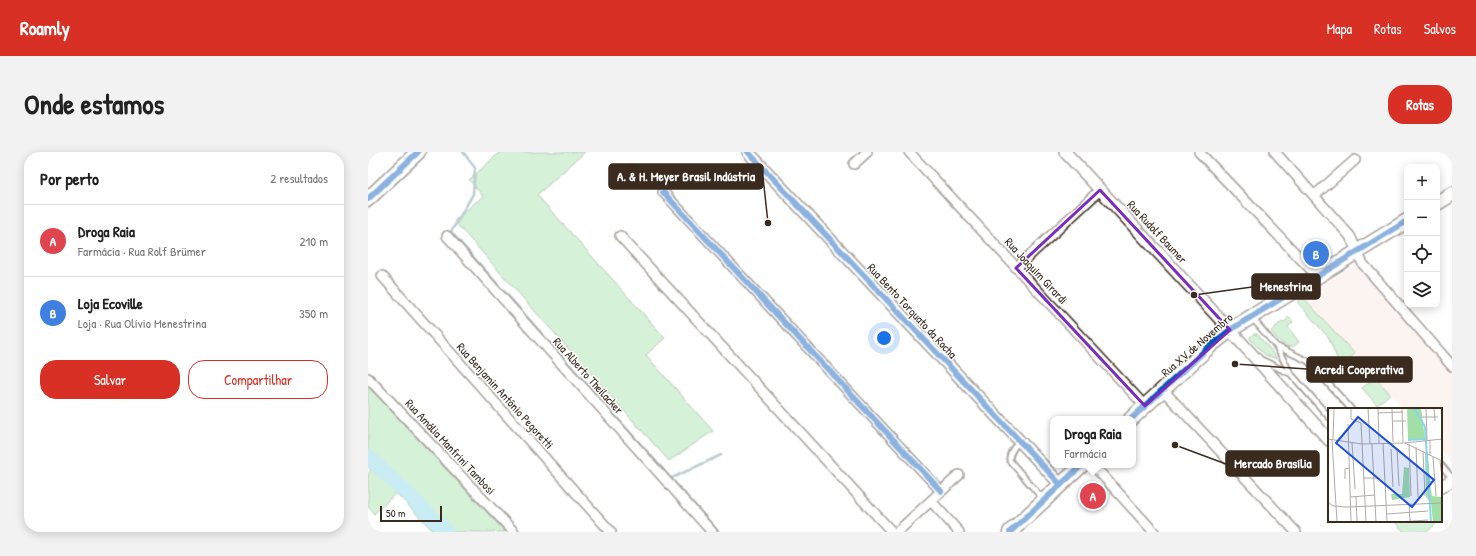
<!DOCTYPE html>
<html lang="pt">
<head>
<meta charset="utf-8">
<style>
	:root { --surface:#fff; --page:#f2f2f2; --text:#222; --muted:#767676; --line:#e0e0e0; --accent:#d93025 }
	body { margin:0; font-family:"Patrick Hand",sans-serif; background:var(--page); color:var(--text) }
	.controls { position:absolute; right:12px; top:12px; display:grid; overflow:hidden; border-radius:8px; box-shadow:0 2px 10px #0003 }
	.controls button { width:36px; height:36px; display:grid; place-items:center; padding:0; border:0; border-bottom:1px solid var(--line); background:var(--surface); color:var(--text); font:20px sans-serif }
	.scale { position:absolute; left:12px; bottom:10px; width:62px; box-sizing:border-box; padding-left:4px; border:2px solid #3b2a1e; border-top:0; font-size:11px; line-height:14px; white-space:nowrap; color:#3b2a1e; -webkit-text-stroke:3px #fff; paint-order:stroke }
	.you { position:absolute; left:516px; top:186px; width:14px; height:14px; margin:-10px; border:3px solid #fff; border-radius:50%; background:#1a73e8; box-shadow:0 0 0 6px #1a73e833 }
	.badge { display:grid; place-items:center; width:26px; height:26px; border-radius:50%; background:var(--accent); color:#fff; font-size:13px; font-weight:700 }
	.pin { position:absolute; translate:-50% -50%; border:2px solid #fff; box-shadow:0 1px 4px #0006 }
	.popup { position:absolute; left:682px; top:264px; width:86px; height:52px; box-sizing:border-box; display:grid; place-content:center; border-radius:8px; background:var(--surface); filter:drop-shadow(0 1px 3px #0005); font-size:13px; white-space:nowrap; color:var(--muted) }
	.popup b { font-size:15px; color:var(--text) }
	.popup::after { content:''; position:absolute; left:50%; top:100%; margin-left:-8px; border:8px solid transparent; border-top-color:var(--surface) }
	.list { margin:0; padding:0; list-style:none }
	h2 { display:flex; justify-content:space-between; align-items:center; height:52px; margin:0; padding:0 16px; font-size:17px }
	h2 small { font-size:13px; font-weight:400; color:var(--muted) }
	.list li { display:grid; grid-template-columns:26px 1fr auto; gap:12px; align-items:center; box-sizing:border-box; height:72px; padding:0 16px; border-top:1px solid var(--line) }
	.list b { display:block; font-size:15px; white-space:nowrap }
	.list p { margin:0; font-size:13px; white-space:nowrap; color:var(--muted) }
	.list em { font-size:13px; font-style:normal; color:var(--muted) }
	.actions { display:flex; gap:8px; padding:12px 16px }
	.actions a { flex:1; padding:9px 0; border:1px solid var(--accent); border-radius:16px; text-align:center; font-size:14px; color:var(--accent) }
	.actions .main { background:var(--accent); color:#fff }
	.icon { flex:none; width:22px; height:22px; fill:none; stroke:currentColor; stroke-width:2; stroke-linecap:round; stroke-linejoin:round }
	.map { position:relative; flex:none; width:1084px; height:380px; overflow:hidden; border-radius:16px }
	header { display:flex; align-items:center; gap:24px; box-sizing:border-box; height:56px; padding:0 20px; background:var(--accent); color:#fff }
	header strong { font-size:19px }
	nav { display:flex; gap:22px; margin-inline-start:auto; font-size:14px }
	.intro { display:flex; align-items:center; justify-content:space-between; box-sizing:border-box; height:96px; padding:0 24px }
	h1 { margin:0; font-size:28px }
	.button { padding:10px 18px; border-radius:16px; background:var(--accent); color:#fff; font-size:14px; font-weight:700 }
	main { display:flex; gap:24px; padding:0 24px }
	aside { flex:1; background:var(--surface); border-radius:16px; box-shadow:0 2px 10px #0003 }
	.map>svg:first-child { display:block }
	.built { fill:#f7e6e1 }
	.green { fill:#a2dfa7; stroke:#6e8462 }
	.lines { fill:none; stroke-linecap:round; stroke-linejoin:round }
	.stream { stroke:#6a9198; stroke-width:2.5 }
	.river { stroke:#89d6e9; stroke-width:15 }
	.service-casing { stroke:#3b2a1e; stroke-width:8 }
	.minor-casing { stroke:#3b2a1e; stroke-width:12 }
	.tertiary-casing { stroke:#3b2a1e; stroke-width:14 }
	.primary-casing { stroke:#3b2a1e; stroke-width:17 }
	.service { stroke:#fff; stroke-width:4.5 }
	.minor { stroke:#fff; stroke-width:9 }
	.tertiary { stroke:#fff; stroke-width:11 }
	.primary { stroke:#fff; stroke-width:14 }
	.cycleway-casing { stroke:#fff; stroke-width:8 }
	.cycleway { stroke:#0057b8; stroke-width:6 }
	.marked { fill:none; stroke:#7b2cbf; stroke-width:3; stroke-linejoin:round }
	.labels { text-anchor:middle; stroke-width:3; stroke-linejoin:round; paint-order:stroke }
	.street-label { font-size:12px; fill:#3b2a1e; stroke:#fff }
	.inset-river { fill:none; stroke:#89d6e9; stroke-width:2 }
	.inset-road { fill:none; stroke:#b1aaa5; stroke-width:1 }
	.view { fill:#1d4ed8; fill-opacity:0.15; stroke:#1d4ed8; stroke-width:2 }
	.inset-edge { fill:none; stroke:#3b2a1e; stroke-width:2 }
	.leader { fill:none; stroke:#3b2a1e; stroke-width:1.5 }
	.callout-dot { fill:#3b2a1e; stroke:#fff; stroke-width:1.5 }
	.callout { fill:#3b2a1e; stroke:#3b2a1e; stroke-width:1.5 }
	.callout-label { font-size:13px; text-anchor:middle; font-weight:bold; fill:#fff }
</style>
</head>
<body>
<header>
<strong>Roamly</strong>
<nav><a>Mapa</a><a>Rotas</a><a>Salvos</a></nav>
</header>
<div class="intro"><h1>Onde estamos</h1><a class="button">Rotas</a></div>
<main>
<aside>
<h2>Por perto<small>2 resultados</small></h2>
<ul class="list">
<li><span class="badge" style="background:#e0444e">A</span><div><b>Droga Raia</b><p>Farmácia · Rua Rolf Brümer</p></div><em>210 m</em></li>
<li><span class="badge" style="background:#3f7fe0">B</span><div><b>Loja Ecoville</b><p>Loja · Rua Olívio Menestrina</p></div><em>350 m</em></li>
</ul>
<div class="actions"><a class="main">Salvar</a><a>Compartilhar</a></div>
</aside>
<div class="map">
<svg width="1084" height="380" viewBox="0 0 1084 380">
	<rect width="100%" height="100%" fill="#fff"/>
	<filter id="ink" filterUnits="userSpaceOnUse"><feTurbulence type="fractalNoise" baseFrequency=".025" numOctaves="2"/><feDisplacementMap in="SourceGraphic" scale="8" xChannelSelector="R" yChannelSelector="G"/><feConvolveMatrix kernelMatrix="1 2 1 2 8 2 1 2 1" color-interpolation-filters="sRGB"/></filter>
	<g filter="url(#ink)">
		<path class="built" d="M 986,114 L 990,114 L 993,116 L 1084,221 L 1084,312 L 1073,299 L 1073,257 L 1035,257 L 934,144 Z"/>
		<path class="green" d="M 132,0 L 217,0 L 169,43 L 297,186 L 278,203 L 345,279 L 301,309 L 86,69 L 115,44 L 101,28 Z
			M 934,144 L 987,202 L 974,214 L 969,207 L 961,186 L 930,151 L 930,148 Z
			M 921,165 L 925,170 L 920,175 L 931,190 C 921,202 909,188 903,179 L 914,169 L 916,170 Z
			M 885,182 L 889,182 L 902,197 L 909,207 L 897,203 L 882,187 L 882,185 Z
			M 1007,225 L 1022,242 L 1009,253 L 994,236 Z
			M 0,234 L 137,380 L 66,380 L 28,341 L 6,362 L 0,355 L 0,322 L 3,318 L 0,315 Z
			M 1026,369 L 1071,369 L 1059,380 L 1036,380 Z"/>
		<g class="lines">
			<path class="stream" d="M 95,0 L 107,16 L 105,42 L 83,80 L 351,380
				M 304,326 L 353,303"/>
			<path class="river" d="M 0,305 L 35,337 L 78,380"/>
			<g class="service-casing">
				<path id="service" d="M 885,167 L 908,194 L 923,222 L 961,265
					M 908,194 L 940,209 L 983,257
					M 894,208 L 923,222
					M 651,288 C 647,295 640,301 642,309 L 675,347
					M 1073,313 L 1084,326"/>
			</g>
			<g class="minor-casing">
				<path id="minor" d="M 541,0 L 777,254
					M 831,0 L 949,124
					M 907,0 L 982,84 L 995,112 L 1084,214
					M 486,12 L 499,0
					M 295,40 L 573,339
					M 947,43 L 987,8
					M 79,84 L 344,380
					M 252,84 L 524,380
					M 648,116 L 732,38
					M 14,124 L 243,380
					M 0,226 L 146,380
					M 795,238 L 928,380
					M 725,313 L 786,380
					M 563,349 L 591,380
					M 529,380 L 591,323"/>
			</g>
			<g class="tertiary-casing">
				<path id="tertiary" d="M 380,0 L 693,333
					M 697,0 L 862,178 L 961,288
					M 1073,335 L 1084,328"/>
			</g>
			<g class="primary-casing">
				<path id="primary" d="M 0,47 L 50,0
					M 1069,51 L 1084,42
					M 763,267 L 843,193 L 862,178 L 1039,69
					M 642,380 L 714,313"/>
			</g>
			<use href="#service" class="service"/>
			<use href="#minor" class="minor"/>
			<use href="#tertiary" class="tertiary"/>
			<use href="#primary" class="primary"/>
			<g class="cycleway-casing">
				<path id="cycleway" d="M 380,0 L 693,333
					M 295,40 L 573,339
					M 0,47 L 50,0
					M 763,267 L 843,193 L 862,178 L 1039,69
					M 642,380 L 714,313"/>
			</g>
			<use href="#cycleway" class="cycleway"/>
		</g>
	</g>
	<path d="M0 0H1084V380H0ZM 732,38 L 862,178 L 777,254 L 648,116 Z" fill="#fff" fill-opacity=".55" fill-rule="evenodd"/>
	<path class="marked" d="M 732,38 L 862,178 L 777,254 L 648,116 Z"/>
	<g class="labels">
		<g class="street-label">
			<text transform="translate(789 80) rotate(47)" y="4">Rua Rudolf Baumer</text>
			<text transform="translate(668 119) rotate(47)" y="4">Rua Joaquim Girardi</text>
			<text transform="translate(544 159) rotate(47)" y="4">Rua Bento Torquato da Rocha</text>
			<text transform="translate(829 193) rotate(-41)" y="4">Rua XV de Novembro</text>
			<text transform="translate(220 224) rotate(48)" y="4">Rua Alberto Theilacker</text>
			<text transform="translate(137 244) rotate(48)" y="4">Rua Benjamin Antônio Pegoretti</text>
			<text transform="translate(82 295) rotate(47)" y="4">Rua Amália Manfrini Tambosi</text>
		</g>
	</g>
	<g transform="translate(960 256)">
		<rect width="114" height="114" fill="#fff"/>
		<path d="M 79,0 L 93,0 L 97,31 L 80,32 ZM 97,45 L 100,47 L 102,73 L 105,73 L 102,77 L 104,88 L 114,89 L 114,114 L 105,114 L 103,94 L 98,89 ZM 76,59 L 81,60 L 82,89 L 64,92 L 63,86 L 74,86 Z" fill="#a2dfa7"/>
		<path class="inset-river" d="M 84,0 L 88,3 L 97,19 L 103,114M 80,32 L 97,31"/>
		<path class="inset-road" d="M 23,0 L 23,11 L 33,15 L 38,114M 40,0 L 42,36M 50,0 L 51,35M 64,0 L 65,34M 74,0 L 75,34M 98,0 L 99,32M 106,0 L 107,13M 50,5 L 75,4M 94,9 L 110,9M 64,13 L 78,13M 20,16 L 23,114M 0,31 L 34,36 L 77,35 L 114,53M 5,31 L 6,0M 4,32 L 9,114M 102,32 L 102,47M 24,35 L 27,81M 55,35 L 59,114M 77,35 L 114,31M 44,36 L 48,114M 81,36 L 83,88M 88,39 L 90,89M 63,41 L 65,79M 69,41 L 71,78M 95,43 L 97,88M 105,49 L 108,88M 112,53 L 114,70M 35,70 L 50,70M 17,71 L 17,61 L 21,60M 28,88 L 29,114M 22,89 L 47,87M 0,94 L 5,98 L 19,99 L 114,95M 81,96 L 82,113M 59,106 L 100,103M 70,114 L 100,112"/>
		<path class="view" d="M 30,9 L 106,72 L 84,99 L 8,35 Z"/>
		<rect width="114" height="114" class="inset-edge"/>
	</g>
	<path class="leader" d="M400 71L395 25M826 143L884 135M867 212L939 217M807 293L858 312"/>
	<g class="callout-dot">
		<circle cx="400" cy="71" r="4"/>
		<circle cx="826" cy="143" r="4"/>
		<circle cx="867" cy="212" r="4"/>
		<circle cx="807" cy="293" r="4"/>
	</g>
	<g class="callout">
		<rect x="241" y="12" width="154" height="25" rx="4"/>
		<rect x="884" y="122" width="68" height="25" rx="4"/>
		<rect x="939" y="205" width="105" height="25" rx="4"/>
		<rect x="858" y="299" width="93" height="25" rx="4"/>
	</g>
	<g class="callout-label">
		<text x="318" y="29">A. &amp; H. Meyer Brasil Indústria</text>
		<text x="918" y="139">Menestrina</text>
		<text x="991" y="222">Acredi Cooperativa</text>
		<text x="905" y="316">Mercado Brasília</text>
	</g>
</svg>
<div class="controls">
<button>+</button>
<button>−</button>
<button><svg class="icon" aria-label="locate" viewBox="0 0 24 24"><circle cx="12" cy="12" r="6"/><path d="M12 2v4M12 18v4M2 12h4M18 12h4"/></svg></button>
<button><svg class="icon" aria-label="layers" viewBox="0 0 24 24"><path d="M12 4l9 5-9 5-9-5zM3 14l9 5 9-5"/></svg></button>
</div>
<div class="scale">50 m</div>
<div class="you"></div>
<div class="pin badge" style="left:725px;top:344px;background:#e0444e">A</div>
<div class="popup"><b>Droga Raia</b>Farmácia</div>
<div class="pin badge" style="left:948px;top:102px;background:#3f7fe0">B</div>
</div>
</main>
</body>
</html>
